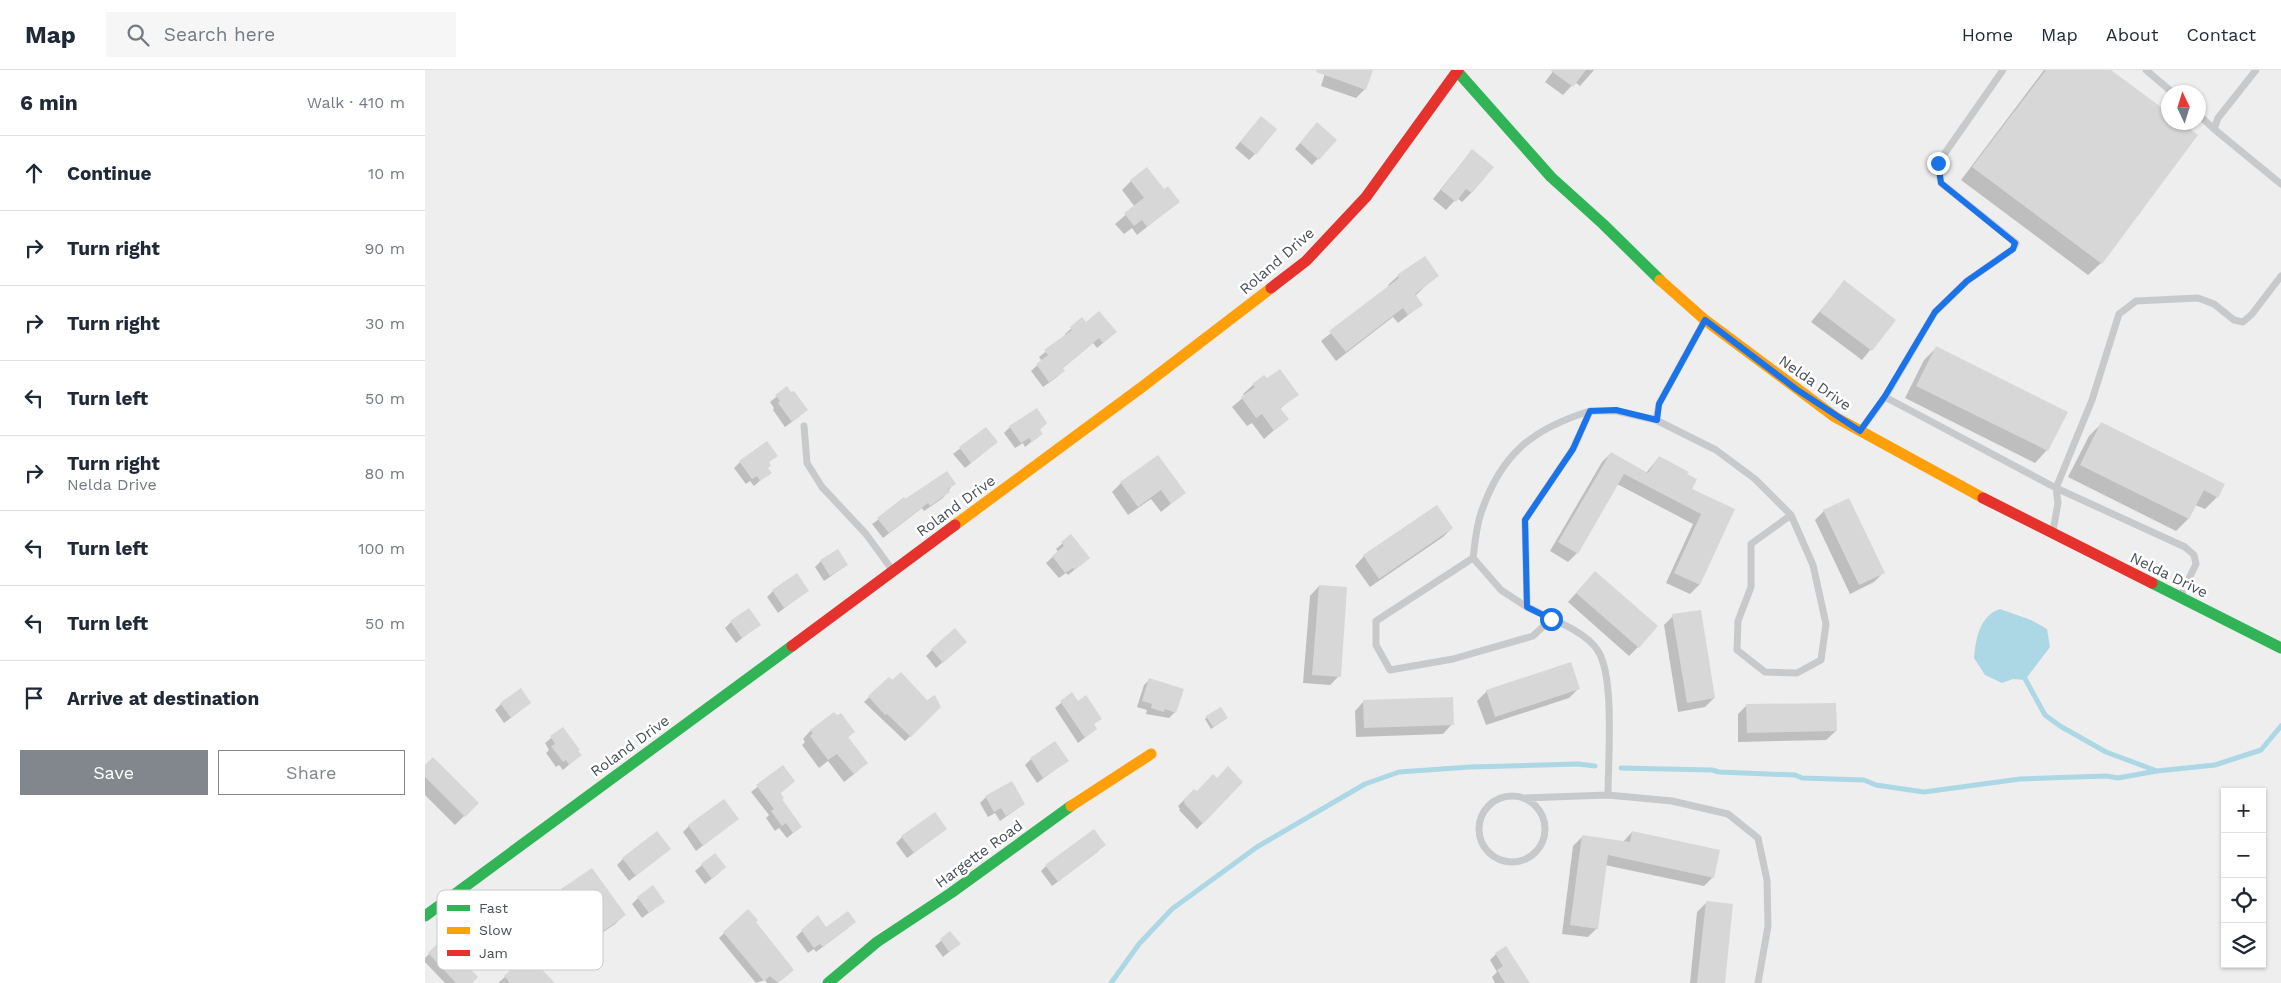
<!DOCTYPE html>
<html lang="en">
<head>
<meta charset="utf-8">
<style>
	:root { --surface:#fff; --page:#f6f6f7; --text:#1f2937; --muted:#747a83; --line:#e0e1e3; --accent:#81878c }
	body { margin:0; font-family:"Work Sans",sans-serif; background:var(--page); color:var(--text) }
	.controls { position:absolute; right:15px; bottom:15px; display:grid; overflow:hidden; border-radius:0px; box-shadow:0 1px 4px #0004 }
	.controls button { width:45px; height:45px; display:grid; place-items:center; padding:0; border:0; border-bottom:1px solid var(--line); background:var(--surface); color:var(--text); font:25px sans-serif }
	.compass { position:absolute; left:1736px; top:15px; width:45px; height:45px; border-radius:50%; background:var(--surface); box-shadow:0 1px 4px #0004; rotate:356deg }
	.stop { position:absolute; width:15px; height:15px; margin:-11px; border:4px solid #1a73e8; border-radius:50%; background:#fff }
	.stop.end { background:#1a73e8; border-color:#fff; box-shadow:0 1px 5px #0008 }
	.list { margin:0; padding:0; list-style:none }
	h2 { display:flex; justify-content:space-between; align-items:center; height:65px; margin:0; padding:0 20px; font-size:21px }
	h2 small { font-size:16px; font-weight:400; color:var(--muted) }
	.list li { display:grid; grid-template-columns:32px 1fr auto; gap:15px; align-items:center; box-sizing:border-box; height:75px; padding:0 20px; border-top:1px solid var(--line) }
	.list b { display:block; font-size:19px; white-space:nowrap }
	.list p { margin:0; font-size:16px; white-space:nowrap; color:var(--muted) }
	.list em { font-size:16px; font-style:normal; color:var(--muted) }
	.actions { display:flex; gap:10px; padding:15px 20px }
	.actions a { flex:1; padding:11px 0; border:1px solid var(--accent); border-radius:0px; text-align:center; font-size:18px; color:var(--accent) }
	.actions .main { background:var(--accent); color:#fff }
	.icon { flex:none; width:28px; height:28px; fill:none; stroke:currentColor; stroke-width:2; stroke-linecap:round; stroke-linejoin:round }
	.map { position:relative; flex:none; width:1856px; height:913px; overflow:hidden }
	header { display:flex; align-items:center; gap:30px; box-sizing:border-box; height:70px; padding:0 25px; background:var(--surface); border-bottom:1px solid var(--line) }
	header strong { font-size:24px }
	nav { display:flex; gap:28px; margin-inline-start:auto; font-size:18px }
	.search { width:350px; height:45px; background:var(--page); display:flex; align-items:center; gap:12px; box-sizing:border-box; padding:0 18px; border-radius:0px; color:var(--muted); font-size:19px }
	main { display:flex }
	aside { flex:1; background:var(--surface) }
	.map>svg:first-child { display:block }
	.water { fill:#acd7e5 }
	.shadow { fill:#0003 }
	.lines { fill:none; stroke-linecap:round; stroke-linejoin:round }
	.stream { stroke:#acd7e5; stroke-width:5 }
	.building { fill:#d7d7d8 }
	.lane { stroke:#c8c9cb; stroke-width:7 }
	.fast { stroke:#30b455; stroke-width:11 }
	.slow { stroke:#ff9f0a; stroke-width:11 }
	.jam { stroke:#e5322d; stroke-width:11 }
	.route { stroke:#1a73e8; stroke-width:6 }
	.labels { text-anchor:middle; stroke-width:5; stroke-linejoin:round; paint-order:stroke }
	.street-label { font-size:15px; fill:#474f58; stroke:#fff }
	.key { fill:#fff; stroke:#c8cacd; stroke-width:1 }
	.key-label { font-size:14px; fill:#474f58 }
</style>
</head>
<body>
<header>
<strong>Map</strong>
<div class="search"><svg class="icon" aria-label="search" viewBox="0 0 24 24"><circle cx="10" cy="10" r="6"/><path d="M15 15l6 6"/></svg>Search here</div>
<nav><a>Home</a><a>Map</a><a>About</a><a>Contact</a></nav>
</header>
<main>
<aside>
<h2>6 min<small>Walk · 410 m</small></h2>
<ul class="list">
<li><svg class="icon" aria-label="ahead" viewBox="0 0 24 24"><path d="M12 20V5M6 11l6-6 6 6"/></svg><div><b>Continue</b></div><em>10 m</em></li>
<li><svg class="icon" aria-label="right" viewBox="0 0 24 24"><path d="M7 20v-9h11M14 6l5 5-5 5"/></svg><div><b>Turn right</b></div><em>90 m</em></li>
<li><svg class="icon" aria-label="right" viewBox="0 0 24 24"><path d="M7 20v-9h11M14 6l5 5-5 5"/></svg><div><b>Turn right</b></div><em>30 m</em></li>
<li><svg class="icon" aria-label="left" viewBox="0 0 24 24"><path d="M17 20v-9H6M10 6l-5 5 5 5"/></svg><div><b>Turn left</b></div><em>50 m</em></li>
<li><svg class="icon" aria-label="right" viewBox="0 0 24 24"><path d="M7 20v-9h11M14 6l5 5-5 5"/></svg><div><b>Turn right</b><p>Nelda Drive</p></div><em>80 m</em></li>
<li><svg class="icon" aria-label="left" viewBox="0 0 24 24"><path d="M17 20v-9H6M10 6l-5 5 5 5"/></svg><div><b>Turn left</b></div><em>100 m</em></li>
<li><svg class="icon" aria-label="left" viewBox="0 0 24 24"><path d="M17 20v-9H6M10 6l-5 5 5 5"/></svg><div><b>Turn left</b></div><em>50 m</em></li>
<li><svg class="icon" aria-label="arrive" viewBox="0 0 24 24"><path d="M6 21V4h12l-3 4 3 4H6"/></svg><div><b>Arrive at destination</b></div></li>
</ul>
<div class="actions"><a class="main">Save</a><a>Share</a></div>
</aside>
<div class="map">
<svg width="1856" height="913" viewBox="0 0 1856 913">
	<rect width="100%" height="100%" fill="#eee"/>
	<path class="water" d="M 1575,539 L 1606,550 L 1622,559 L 1625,577 L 1600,610 L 1588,609 L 1577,613 L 1560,605 L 1549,588 C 1551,569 1554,546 1575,539 Z"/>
	<path class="shadow" d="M 901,0 L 947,0 L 940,19 L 931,28 L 896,16 Z
		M 1129,0 L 1169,0 L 1155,16 L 1150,12 L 1138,25 L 1120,12 Z
		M 1619,0 L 1684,0 L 1676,193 L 1663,205 L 1536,110 Z
		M 830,54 L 830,84 L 824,90 L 810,78 Z
		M 886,60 L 910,70 L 887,95 L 870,79 Z
		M 1047,80 L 1046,123 L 1037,132 L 1032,128 L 1021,140 L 1008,129 Z
		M 706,111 L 739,120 L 753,132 L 712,165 L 707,158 L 699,164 L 690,154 L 710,137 L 697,120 Z
		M 1000,188 L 1012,205 L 990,226 L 996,235 L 973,253 L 968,247 L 911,291 L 896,271 L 964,217 L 963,215 L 973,206 Z
		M 1419,212 L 1470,250 L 1437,290 L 1386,252 Z
		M 657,249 L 661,254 L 684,268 L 672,278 L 668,273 L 637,299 L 638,301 L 632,307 L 618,317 L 606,301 L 617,291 L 614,287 L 641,266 L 640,264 Z
		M 1511,278 L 1622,380 L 1610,393 L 1480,328 L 1499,290 Z
		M 842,310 L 872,324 L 855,339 L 862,349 L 839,369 L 827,353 L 822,356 L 807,337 L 820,326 L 818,324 L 828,315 Z
		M 362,318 L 375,346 L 360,357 L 348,340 L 349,338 L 345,332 Z
		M 1677,353 L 1792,427 L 1780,439 L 1770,435 L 1763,449 L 1751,461 L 1643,407 L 1664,366 Z
		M 585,357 L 614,360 L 616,364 L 600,377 L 598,373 L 590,378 L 579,363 Z
		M 561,358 L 572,372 L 540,398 L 528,384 Z
		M 1186,383 L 1221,403 L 1234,387 L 1261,405 L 1265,420 L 1309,440 L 1274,515 L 1265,524 L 1241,513 L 1268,454 L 1192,414 L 1152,483 L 1143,492 L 1125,481 L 1177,392 Z
		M 351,386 L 343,393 L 342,399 L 345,402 L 329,416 L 325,411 L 321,414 L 309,398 L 315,392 Z
		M 529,413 L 518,428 L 499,441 L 497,438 L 458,468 L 447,454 L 480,431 Z
		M 696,413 L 759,423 L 736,442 L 726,429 L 703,445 L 687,422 Z
		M 1011,436 L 1027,458 L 1018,467 L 945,517 L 930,496 L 939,486 Z
		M 1399,441 L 1458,503 L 1449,512 L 1425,524 L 1390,450 Z
		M 646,466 L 657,494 L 643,505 L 641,503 L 634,508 L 621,493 L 633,482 L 631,479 Z
		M 396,491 L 422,495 L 399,511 L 390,497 Z
		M 1170,502 L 1213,577 L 1204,586 L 1143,532 Z
		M 894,516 L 914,606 L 905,615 L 878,613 L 885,526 Z
		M 348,521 L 382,521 L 353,543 L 342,527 Z
		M 1248,546 L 1289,628 L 1280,637 L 1253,642 L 1239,555 Z
		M 306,552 L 334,555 L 311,573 L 300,558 Z
		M 534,578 L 511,598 L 501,586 L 507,580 Z
		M 464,608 L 502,631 L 515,637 L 480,671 L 439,632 Z
		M 725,609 L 750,642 L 744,648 L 721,644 L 722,640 L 712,637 L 719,615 Z
		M 1153,619 L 1144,628 L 1061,655 L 1052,631 L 1062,621 Z
		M 647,624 L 653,633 L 675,648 L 668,655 L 671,659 L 653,673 L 630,638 Z
		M 939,631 L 1027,654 L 1018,664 L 931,667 L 930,641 Z
		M 105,633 L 79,653 L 70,640 L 76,634 Z
		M 1322,635 L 1411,661 L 1401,670 L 1313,672 L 1313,644 Z
		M 782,647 L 802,648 L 786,659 L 780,649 Z
		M 138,658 L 155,685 L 138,700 L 134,695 L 131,697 L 121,683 L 124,680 L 120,673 Z
		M 386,660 L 428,662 L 422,668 L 433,701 L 419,712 L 403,691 L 394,698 L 377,675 L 380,672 L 378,669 Z
		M 606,689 L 642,691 L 612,713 L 600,695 Z
		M 0,697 L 52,733 L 30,755 L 0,725 Z
		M 358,697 L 355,723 L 356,730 L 375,757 L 362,768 L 354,758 L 350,761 L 341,748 L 344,745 L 326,722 Z
		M 792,710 L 817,712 L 772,759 L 754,740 L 755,739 L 753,736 L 769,720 L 771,723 Z
		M 561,727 L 599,734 L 575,751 L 570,743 L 563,747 L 555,733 Z
		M 312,749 L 271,781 L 258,762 L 264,756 Z
		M 521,759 L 482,788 L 471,773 L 477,767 Z
		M 1207,762 L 1288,807 L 1279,816 L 1180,795 L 1172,858 L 1163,867 L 1137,864 L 1148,776 L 1157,767 L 1198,772 Z
		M 245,779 L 204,811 L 192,795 L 198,789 Z
		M 675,780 L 627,816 L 616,801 L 621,796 Z
		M 290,784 L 294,803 L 280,814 L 270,801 Z
		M 167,799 L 199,845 L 190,854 L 160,875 L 128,830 L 137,820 Z
		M 213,828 L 238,832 L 217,848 L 207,834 Z
		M 1281,833 L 1299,913 L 1265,913 L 1272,842 Z
		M 323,841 L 362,905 L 352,913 L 342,913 L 340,910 L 331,913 L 294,868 Z
		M 423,858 L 391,882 L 389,879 L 383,883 L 371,867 L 377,861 Z
		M 525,863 L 534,874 L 518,887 L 510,876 Z
		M 17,871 L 46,913 L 20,913 L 0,892 L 0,888 Z
		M 1071,884 L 1104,913 L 1070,913 L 1067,907 L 1072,902 L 1065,890 Z
		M 102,885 L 129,913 L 73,913 L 80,907 Z"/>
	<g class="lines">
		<path class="stream" d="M 1598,605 L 1620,645 L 1635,656 L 1681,682 L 1732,701
			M 1196,698 L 1287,700 L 1294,702 L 1370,705 L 1377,708 L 1439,710 L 1451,715 L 1499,722 L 1595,709 L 1681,706 L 1693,708 L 1732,701 L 1790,695 L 1836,680 L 1856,656
			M 686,913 L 714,874 L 747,839 L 832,777 L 940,714 L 974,702 L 1045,697 L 1153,694 L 1170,696"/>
	</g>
	<path class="building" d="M 892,0 L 948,0 L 941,20 L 891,2 Z
		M 1125,0 L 1161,0 L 1148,17 Z
		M 1621,0 L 1686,0 L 1744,43 L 1744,52 L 1756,52 L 1773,65 L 1677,194 L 1547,97 Z
		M 836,46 L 852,59 L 831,85 L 815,72 Z
		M 892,52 L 912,70 L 894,90 L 875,73 Z
		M 1047,79 L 1069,97 L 1047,123 L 1041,119 L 1031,132 L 1016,120 Z
		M 722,97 L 739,119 L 743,116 L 755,132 L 722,157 L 717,150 L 709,156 L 699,143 L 719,128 L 705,110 Z
		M 1000,186 L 1014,206 L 990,224 L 998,235 L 983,245 L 978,238 L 921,282 L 904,261 L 974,208 L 972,205 Z
		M 1419,210 L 1471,250 L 1447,281 L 1395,242 Z
		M 674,241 L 692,262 L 678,273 L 674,268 L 638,298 L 640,301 L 624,312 L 611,294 L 623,285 L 619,280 L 647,260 L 645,257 L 657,247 L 661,252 Z
		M 1511,276 L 1643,342 L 1623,381 L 1491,316 Z
		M 855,299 L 874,325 L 855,338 L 864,349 L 849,361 L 837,344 L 831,348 L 816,327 L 830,317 L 827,314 L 839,305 L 842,308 Z
		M 362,316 L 366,322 L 369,321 L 383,340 L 367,352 L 353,333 L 355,331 L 350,325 Z
		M 612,338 L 622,353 L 615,360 L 618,364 L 607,372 L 604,368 L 596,373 L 584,356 Z
		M 1676,352 L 1800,414 L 1793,428 L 1779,420 L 1764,449 L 1655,395 Z
		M 561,357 L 573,372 L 546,393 L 534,377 Z
		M 342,371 L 353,386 L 344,392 L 346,396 L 343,398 L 347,403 L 335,411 L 332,406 L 327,409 L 314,391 Z
		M 1186,382 L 1223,403 L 1234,386 L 1264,402 L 1262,404 L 1272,409 L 1267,419 L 1310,439 L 1275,515 L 1249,503 L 1276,444 L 1199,404 L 1153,484 L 1133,472 Z
		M 733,385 L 761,423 L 746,434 L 736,420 L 713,437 L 695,412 Z
		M 522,401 L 531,414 L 523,419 L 525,422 L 505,436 L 503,433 L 464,463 L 452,448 L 479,427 L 480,429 Z
		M 1424,428 L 1460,503 L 1434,515 L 1398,440 Z
		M 1012,435 L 1028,458 L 954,509 L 938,485 Z
		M 646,464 L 665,488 L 650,500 L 648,498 L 640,503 L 627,486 L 639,476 L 636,472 Z
		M 413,479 L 423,495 L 405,506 L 395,490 Z
		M 1170,501 L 1233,556 L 1214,578 L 1151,523 Z
		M 372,503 L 384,521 L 359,538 L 347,520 Z
		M 894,515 L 922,517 L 916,607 L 887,605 Z
		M 324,538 L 336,555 L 317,568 L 305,551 Z
		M 1276,540 L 1290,628 L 1262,633 L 1247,544 Z
		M 530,558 L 542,572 L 518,593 L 506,579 Z
		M 1146,592 L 1155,619 L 1070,647 L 1061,620 Z
		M 476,602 L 502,630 L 510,625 L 516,637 L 486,667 L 462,644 L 460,645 L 443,626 L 464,607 L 467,610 Z
		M 724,608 L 759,619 L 751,643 L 740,639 L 739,642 L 726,638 L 727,634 L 717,631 Z
		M 96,618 L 106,633 L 86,648 L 75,633 Z
		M 647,622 L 653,631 L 661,625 L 677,649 L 669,654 L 672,659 L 660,668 L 635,631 Z
		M 1028,627 L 1029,655 L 939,658 L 938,630 Z
		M 1411,633 L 1412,661 L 1322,663 L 1321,634 Z
		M 796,637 L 803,648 L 788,657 L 781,646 Z
		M 409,642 L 412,645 L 416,643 L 430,662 L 423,667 L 443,693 L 429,704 L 412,684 L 403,690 L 385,666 L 388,663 L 385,660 Z
		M 138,657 L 155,680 L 153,681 L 157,685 L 144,695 L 141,690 L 138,692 L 126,676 L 130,674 L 125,666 Z
		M 630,671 L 644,691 L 618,708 L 605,688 Z
		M 8,687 L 54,733 L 40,747 L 0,707 L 0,695 Z
		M 358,695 L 370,711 L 356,723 L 359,728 L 357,729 L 377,757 L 368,763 L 361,753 L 357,756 L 346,741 L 349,739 L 331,715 Z
		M 803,696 L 818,712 L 778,754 L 759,733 L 760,732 L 758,730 L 769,719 L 772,721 L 788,704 L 792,708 Z
		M 587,711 L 600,734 L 581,746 L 576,738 L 569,742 L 560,726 Z
		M 299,729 L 314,749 L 278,776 L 263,755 Z
		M 510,742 L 522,759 L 489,783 L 476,766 Z
		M 669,759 L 681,775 L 633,812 L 620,795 Z
		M 232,761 L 246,779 L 211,806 L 197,788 Z
		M 1207,761 L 1295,780 L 1289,808 L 1183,785 L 1173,859 L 1145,855 L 1157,765 L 1205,772 Z
		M 290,783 L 301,797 L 287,809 L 276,794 Z
		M 167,798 L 201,845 L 170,867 L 136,819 Z
		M 228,815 L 240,832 L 224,843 L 212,827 Z
		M 1281,831 L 1308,834 L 1300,913 L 1272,913 Z
		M 323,839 L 333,850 L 331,852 L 369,900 L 353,913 L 345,906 L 339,911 L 298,862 Z
		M 423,841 L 431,852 L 398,877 L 395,874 L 389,878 L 376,860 L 393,845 L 401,857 Z
		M 525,861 L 536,874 L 524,882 L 515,869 Z
		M 17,869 L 53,907 L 47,913 L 31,913 L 3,883 Z
		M 1081,876 L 1105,913 L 1080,913 L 1072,900 L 1078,896 L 1070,883 Z
		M 102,884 L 130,913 L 85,913 L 79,906 Z"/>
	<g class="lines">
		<path class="lane" d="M 1721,0 L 1747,22
			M 1831,0 L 1793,48 L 1789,59 L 1856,114
			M 1774,45 L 1789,59
			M 1280,250 L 1234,334 L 1231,350 L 1291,380 L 1330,409 L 1366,445 L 1388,495 L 1401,554 L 1396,590 L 1372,603 L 1340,602 L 1312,580 L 1313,551 L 1326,517 L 1326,474 L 1366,445
			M 1460,327 L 1631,418 L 1633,433 L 1628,461
			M 1231,350 L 1191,341 L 1165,341 L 1148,379 L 1100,450 L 1102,537 C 1122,547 1161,561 1173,581 C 1190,607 1183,691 1183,725 L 1247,731 L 1303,744 L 1333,768 L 1342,810 L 1343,856 L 1333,913
			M 379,356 L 382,393 L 397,417 L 441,464 L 468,501
			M 1435,361 L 1460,327 L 1510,242 L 1542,211 L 1588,179 L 1591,173 L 1516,113 L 1513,93 L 1578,0
			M 1048,488 L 1076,520 L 1102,537
			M 1756,525 L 1771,494 L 1769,485 L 1760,477 L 1631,418 L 1667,330 L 1694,244 L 1711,231 L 1773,228 L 1789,234 L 1809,250 L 1818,252 L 1827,244 L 1856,206
			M 1126,549 L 1108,566 L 1028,589 L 965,600 L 951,575 L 951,551 L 1048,488 C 1050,474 1051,457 1056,443 C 1076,384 1107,359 1165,341
			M1054 759a33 33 0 1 1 66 0a33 33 0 1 1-66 0Z
			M 1098,728 L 1183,725"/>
		<path class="fast" d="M 1032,1 L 1126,107 L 1178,154 L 1235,210
			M 1727,513 L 1856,578
			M 0,846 L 367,576
			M 403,913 L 452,872 L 526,823 L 646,736"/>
		<path class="slow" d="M 1235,210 L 1280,250 L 1410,347 L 1558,428
			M 530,455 L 717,317 L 846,218
			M 646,736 L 726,684"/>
		<path class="jam" d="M 846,218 L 881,191 L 941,127 L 1033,0
			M 1558,428 L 1727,513
			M 367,576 L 530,455"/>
	</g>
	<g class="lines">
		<path class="route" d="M 1126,549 L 1102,537 L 1100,450 L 1148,379 L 1165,341 L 1191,340 L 1232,350 L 1234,334 L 1280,250 L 1371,319 L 1435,361 L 1460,326 L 1510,242 L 1542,211 L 1588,179 L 1590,173 L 1516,113 L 1513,93"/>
	</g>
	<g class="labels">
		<g class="street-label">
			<text transform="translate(852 191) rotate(-41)" y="5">Roland Drive</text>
			<text transform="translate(1390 313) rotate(35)" y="5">Nelda Drive</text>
			<text transform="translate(531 436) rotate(-36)" y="5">Roland Drive</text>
			<text transform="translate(1744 505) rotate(26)" y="5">Nelda Drive</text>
			<text transform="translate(205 676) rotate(-36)" y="5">Roland Drive</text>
			<text transform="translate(554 784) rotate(-36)" y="5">Hargette Road</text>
		</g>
	</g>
	<rect x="12" y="820" width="166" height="80" rx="8" class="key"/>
	<rect x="22" y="835" width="23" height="6" fill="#30b455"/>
	<rect x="22" y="857" width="23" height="7" fill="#ff9f0a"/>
	<rect x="22" y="880" width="23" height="6" fill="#e5322d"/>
	<g class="key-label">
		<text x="54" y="843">Fast</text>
		<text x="54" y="865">Slow</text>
		<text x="54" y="888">Jam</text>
	</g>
</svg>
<div class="controls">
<button>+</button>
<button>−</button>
<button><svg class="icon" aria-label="locate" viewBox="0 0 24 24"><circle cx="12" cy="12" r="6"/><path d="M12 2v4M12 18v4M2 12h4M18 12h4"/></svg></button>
<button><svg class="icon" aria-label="layers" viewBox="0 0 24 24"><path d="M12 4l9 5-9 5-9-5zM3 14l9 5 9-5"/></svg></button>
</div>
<svg class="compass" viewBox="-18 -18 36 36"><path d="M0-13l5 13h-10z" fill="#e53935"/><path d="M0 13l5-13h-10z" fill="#747a83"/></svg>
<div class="stop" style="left:1126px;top:549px"></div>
<div class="stop end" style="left:1513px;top:93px"></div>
</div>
</main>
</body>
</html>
